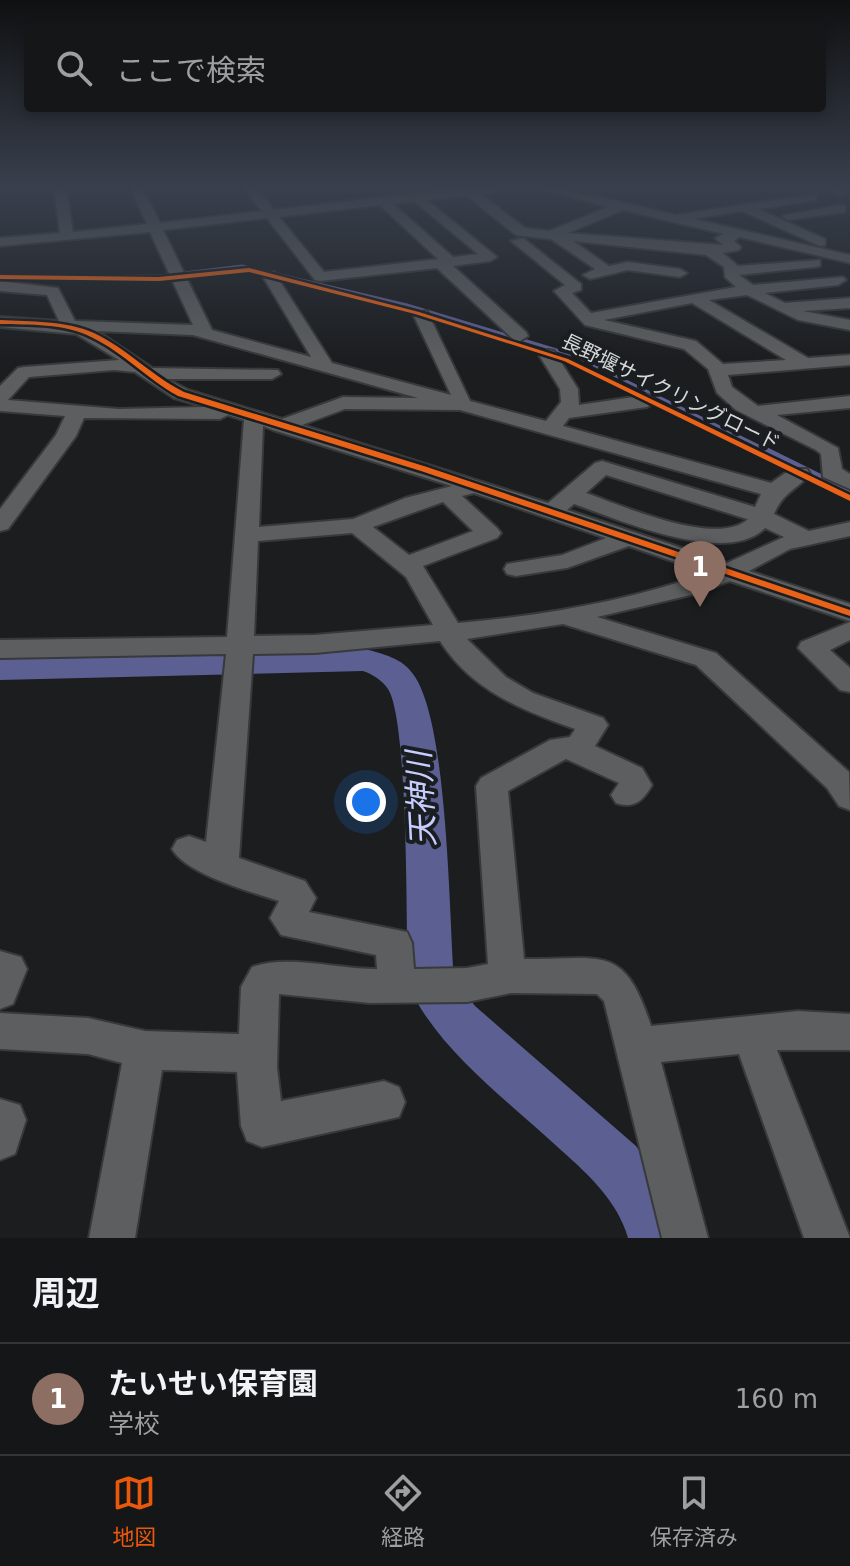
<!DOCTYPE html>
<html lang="ja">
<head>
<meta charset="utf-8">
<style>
	:root { --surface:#141617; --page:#1d1f20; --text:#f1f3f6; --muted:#9d9fa1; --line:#333536; --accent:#ea580c }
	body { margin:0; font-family:"DejaVu Sans","Noto Sans JP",sans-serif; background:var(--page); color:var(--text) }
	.you { position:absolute; left:366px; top:802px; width:28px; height:28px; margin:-20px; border:6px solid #fff; border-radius:50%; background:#1a73e8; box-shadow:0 0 0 12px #1a73e833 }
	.badge { display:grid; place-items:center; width:52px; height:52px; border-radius:50%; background:var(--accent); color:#fff; font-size:26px; font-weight:700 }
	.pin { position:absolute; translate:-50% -66px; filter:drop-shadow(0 2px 4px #0008) }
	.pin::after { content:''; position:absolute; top:42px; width:28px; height:24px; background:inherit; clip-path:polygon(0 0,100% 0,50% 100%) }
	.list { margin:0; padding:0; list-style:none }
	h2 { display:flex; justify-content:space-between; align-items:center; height:104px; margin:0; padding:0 32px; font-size:34px }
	h2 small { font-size:26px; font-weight:400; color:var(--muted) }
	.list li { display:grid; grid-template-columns:52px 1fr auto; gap:24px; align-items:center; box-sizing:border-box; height:112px; padding:0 32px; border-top:2px solid var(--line) }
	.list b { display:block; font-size:30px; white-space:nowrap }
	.list p { margin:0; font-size:26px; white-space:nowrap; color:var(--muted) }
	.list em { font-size:26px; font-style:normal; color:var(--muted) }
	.icon { flex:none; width:44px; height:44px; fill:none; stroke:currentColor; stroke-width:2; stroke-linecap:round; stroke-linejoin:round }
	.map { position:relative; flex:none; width:850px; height:1238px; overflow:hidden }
	.search { position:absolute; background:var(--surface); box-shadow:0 4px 12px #0003; left:24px; right:24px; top:24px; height:88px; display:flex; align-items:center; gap:20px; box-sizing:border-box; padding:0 28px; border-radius:8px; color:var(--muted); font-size:30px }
	.sheet { height:216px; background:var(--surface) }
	nav { display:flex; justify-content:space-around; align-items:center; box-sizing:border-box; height:112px; border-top:2px solid var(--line); background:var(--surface); font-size:22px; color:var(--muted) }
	nav a { display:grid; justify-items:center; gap:4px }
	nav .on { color:var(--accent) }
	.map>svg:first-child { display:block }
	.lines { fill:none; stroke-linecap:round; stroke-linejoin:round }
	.stream-far1 { stroke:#5c5f91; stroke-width:3 }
	.stream { stroke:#5c5f91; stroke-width:5 }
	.river { fill:#5c5f91; fill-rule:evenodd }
	.minor-casing { stroke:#37393a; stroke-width:4 }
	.minor { fill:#5c5e5f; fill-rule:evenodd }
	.cycleway-casing { stroke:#1a1e20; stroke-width:5 }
	.cycleway { fill:#ea6118; fill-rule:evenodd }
	.labels { text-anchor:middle; stroke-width:8; stroke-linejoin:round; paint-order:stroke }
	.far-street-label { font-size:20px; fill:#d5d8d9; stroke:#1a1e20 }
	.near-water-label { font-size:32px; font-style:italic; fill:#c8cdff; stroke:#1a1e20 }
</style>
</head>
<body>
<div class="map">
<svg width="850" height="1238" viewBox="0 0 850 1238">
	<rect width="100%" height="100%" fill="#1b1d1f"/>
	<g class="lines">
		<path class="stream-far1" d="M 0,275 L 159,276 L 242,266 L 407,305 L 573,355 L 771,452"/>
		<path class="stream" d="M 767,450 L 850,491"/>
		<path class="river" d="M 365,649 C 383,654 402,658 413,674 C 448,720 449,913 454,979 L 475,1006 L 636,1146 L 669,1193 L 684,1238 L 628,1238 C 618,1202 589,1175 562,1151 C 509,1101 439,1052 408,985 C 406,933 409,722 388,689 C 382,680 372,674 363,671 L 0,680 L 0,658 Z"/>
		<g class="minor-casing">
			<path id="minor" d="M 54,187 L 66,187 L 73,232 L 147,224 L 130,187 L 142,187 L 160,223 L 262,211 L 243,187 L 255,187 L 274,210 L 469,187 L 522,187 L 481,194 L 525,228 L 549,231 L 608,207 L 533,187 L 554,187 L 676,215 L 816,194 L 816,200 L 758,209 L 825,239 L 825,245 L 820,246 L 742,211 L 694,219 L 850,255 L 850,263 L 739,237 L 734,241 L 741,247 L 739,250 L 723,253 L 738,266 L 820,260 L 820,266 L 815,267 L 739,275 L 753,285 L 843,277 L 846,280 L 838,285 L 765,293 L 785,303 L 850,298 L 850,308 L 803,311 L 850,320 L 850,330 L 798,320 L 747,295 L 709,300 L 808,358 L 850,355 L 850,365 L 728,375 L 732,387 L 758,406 L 850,396 L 850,408 L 777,415 L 838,448 L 842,469 L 850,474 L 850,489 L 823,477 L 821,454 L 816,450 L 736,410 L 717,393 L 708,369 L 684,349 L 585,325 L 554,291 L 565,285 L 511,241 L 523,238 L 581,284 L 581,290 L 572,293 L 591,313 L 736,287 L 725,277 L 724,267 L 706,255 L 573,241 L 609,266 L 628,262 L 680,269 L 687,273 L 680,277 L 628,270 L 590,279 L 583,275 L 595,269 L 551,239 L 516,235 L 467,196 L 427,200 L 497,257 L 490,261 L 453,266 L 526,332 L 528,336 L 520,341 L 514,340 L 437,268 L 320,281 L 315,280 L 267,218 L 163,230 L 212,330 L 311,357 L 262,275 L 274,272 L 332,363 L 451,395 L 413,314 L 427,311 L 470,401 L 546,421 L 561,402 L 560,389 L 539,355 L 548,350 L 554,351 L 578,389 L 579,405 L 647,395 L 656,401 L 647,407 L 569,418 L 563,426 L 771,483 L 791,469 L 807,469 L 810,474 C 796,491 784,491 774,514 L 809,531 L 850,522 L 850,536 L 790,549 L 749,571 L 850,604 L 850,621 L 730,581 L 695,594 L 597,617 L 716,653 L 849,772 L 850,810 L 839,806 L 827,788 L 696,665 L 563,624 L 467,639 L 506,677 L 533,693 L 603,718 L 608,725 L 595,746 L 642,768 L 652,785 C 643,801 634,809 616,803 L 611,795 L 619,783 L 566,759 L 508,791 L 524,959 C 602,960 624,942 651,1026 L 798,1011 L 850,1014 L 850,1050 L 777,1050 L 850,1238 L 804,1238 L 739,1054 L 661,1062 L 708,1238 L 662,1238 L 604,1001 L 597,994 L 511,993 L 467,1002 L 370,1003 L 279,994 L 277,1067 L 281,1101 L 384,1081 L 399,1087 L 405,1102 L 399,1117 L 262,1147 L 247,1141 L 241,1126 L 237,1072 L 162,1070 L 135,1238 L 89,1238 L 122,1063 L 88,1054 L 0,1049 L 0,1013 L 88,1018 L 145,1031 L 239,1034 L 241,987 L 252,967 C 287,954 337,969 377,969 L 376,955 L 281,935 L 270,918 L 279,901 C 251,892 186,874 172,849 L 177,840 L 189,836 L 206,842 L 226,654 L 0,658 L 0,640 L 227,637 L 244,420 L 228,415 L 220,419 L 84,418 L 76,436 L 8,529 L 0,531 L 0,509 L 56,435 L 65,416 L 0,411 L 0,386 L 18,368 L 24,367 L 119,360 L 76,334 L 0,327 L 0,317 L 59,321 L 47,295 L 0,291 L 0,281 L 58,288 L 75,321 L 193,325 L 150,232 L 0,246 L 0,238 L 60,233 ZM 414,201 L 478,254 L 453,257 L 393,204 ZM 380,205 L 438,259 L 324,272 L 279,217 ZM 623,210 L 724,234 L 715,238 L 723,245 L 568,233 ZM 692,303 L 786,360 L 723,364 L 696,341 L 604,320 ZM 97,331 L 193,335 L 418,398 L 343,397 L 282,419 L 188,390 L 167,379 L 272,379 L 281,374 L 278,370 L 152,368 ZM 114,370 L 135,372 L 174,398 L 205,407 L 119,409 L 8,400 L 29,377 ZM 345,409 L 460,410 L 761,494 L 755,507 L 602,461 L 595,463 L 548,503 L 302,425 ZM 263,426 L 273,430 L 452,486 L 405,498 L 353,519 L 259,527 ZM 606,475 L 747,519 L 748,519 C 717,548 621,505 586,493 ZM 474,493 L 606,538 L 562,555 L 507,564 L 504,569 L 507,574 L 516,576 L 567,568 L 629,546 L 707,573 C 629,601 540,616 458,623 L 423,566 L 497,538 L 501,533 L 497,528 L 462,496 ZM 443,502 L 473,531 L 409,555 L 373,527 ZM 574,504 C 617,519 727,567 765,528 L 784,537 L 727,563 L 567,510 ZM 352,533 L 406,577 L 433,625 L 315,635 L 254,636 L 258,541 ZM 440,641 C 472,691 522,710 575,729 L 570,737 L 550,740 L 481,778 L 476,786 L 488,964 L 467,968 L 414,969 L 412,943 L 407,932 L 309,912 L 316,898 L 305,881 L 239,858 L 253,654 L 315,653 Z
				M 823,187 L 839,187 L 846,192 L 840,196 Z
				M 840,205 L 845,206 L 845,212 L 788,220 L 782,216 Z
				M 850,622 L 850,640 L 830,650 L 850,668 L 850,692 L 840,690 L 798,648 L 801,642 Z
				M 0,951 L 21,957 L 27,969 L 13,1004 L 0,1009 Z
				M 0,1099 L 20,1105 L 26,1120 L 15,1154 L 0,1160 Z"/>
		</g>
		<use href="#minor" class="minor"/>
		<g class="cycleway-casing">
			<path id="cycleway" d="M 249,268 L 419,312 L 568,359 L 850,495 L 850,501 L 564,361 L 415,314 L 249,272 L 159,281 L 0,279 L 0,275 L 159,277 Z
				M 0,320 C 31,322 65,320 94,333 C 126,348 152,376 184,392 L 427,467 L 850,610 L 850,616 L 421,471 L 178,396 C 147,379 123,352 91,337 C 64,323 30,325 0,324 Z"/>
		</g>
		<use href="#cycleway" class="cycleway"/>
	</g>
	<linearGradient id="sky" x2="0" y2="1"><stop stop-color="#0f1011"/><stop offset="0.52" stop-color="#39404d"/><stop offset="1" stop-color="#39404d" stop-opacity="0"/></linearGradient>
	<rect width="850" height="360" fill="url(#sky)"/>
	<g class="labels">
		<g class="far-street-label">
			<text transform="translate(671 392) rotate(26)" y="7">長野堰サイクリングロード</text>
		</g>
		<g class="near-water-label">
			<text transform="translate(421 799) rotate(-93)" y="11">天神川</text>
		</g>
	</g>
</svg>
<div class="you"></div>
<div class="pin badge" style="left:700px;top:607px;background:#8d6e63">1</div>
<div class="search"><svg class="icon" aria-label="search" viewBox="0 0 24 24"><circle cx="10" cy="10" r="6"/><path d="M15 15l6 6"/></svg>ここで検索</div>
</div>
<section class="sheet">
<h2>周辺<small></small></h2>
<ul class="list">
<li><span class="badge" style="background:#8d6e63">1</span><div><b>たいせい保育園</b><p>学校</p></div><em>160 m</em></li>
</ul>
</section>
<nav>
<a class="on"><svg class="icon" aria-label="map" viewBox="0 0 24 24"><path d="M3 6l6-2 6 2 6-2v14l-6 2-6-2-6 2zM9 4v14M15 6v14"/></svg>地図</a>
<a><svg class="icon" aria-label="directions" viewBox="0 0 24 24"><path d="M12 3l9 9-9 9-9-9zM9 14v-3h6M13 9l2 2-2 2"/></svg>経路</a>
<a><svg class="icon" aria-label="saved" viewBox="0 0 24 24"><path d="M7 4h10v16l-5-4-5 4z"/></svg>保存済み</a>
</nav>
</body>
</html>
